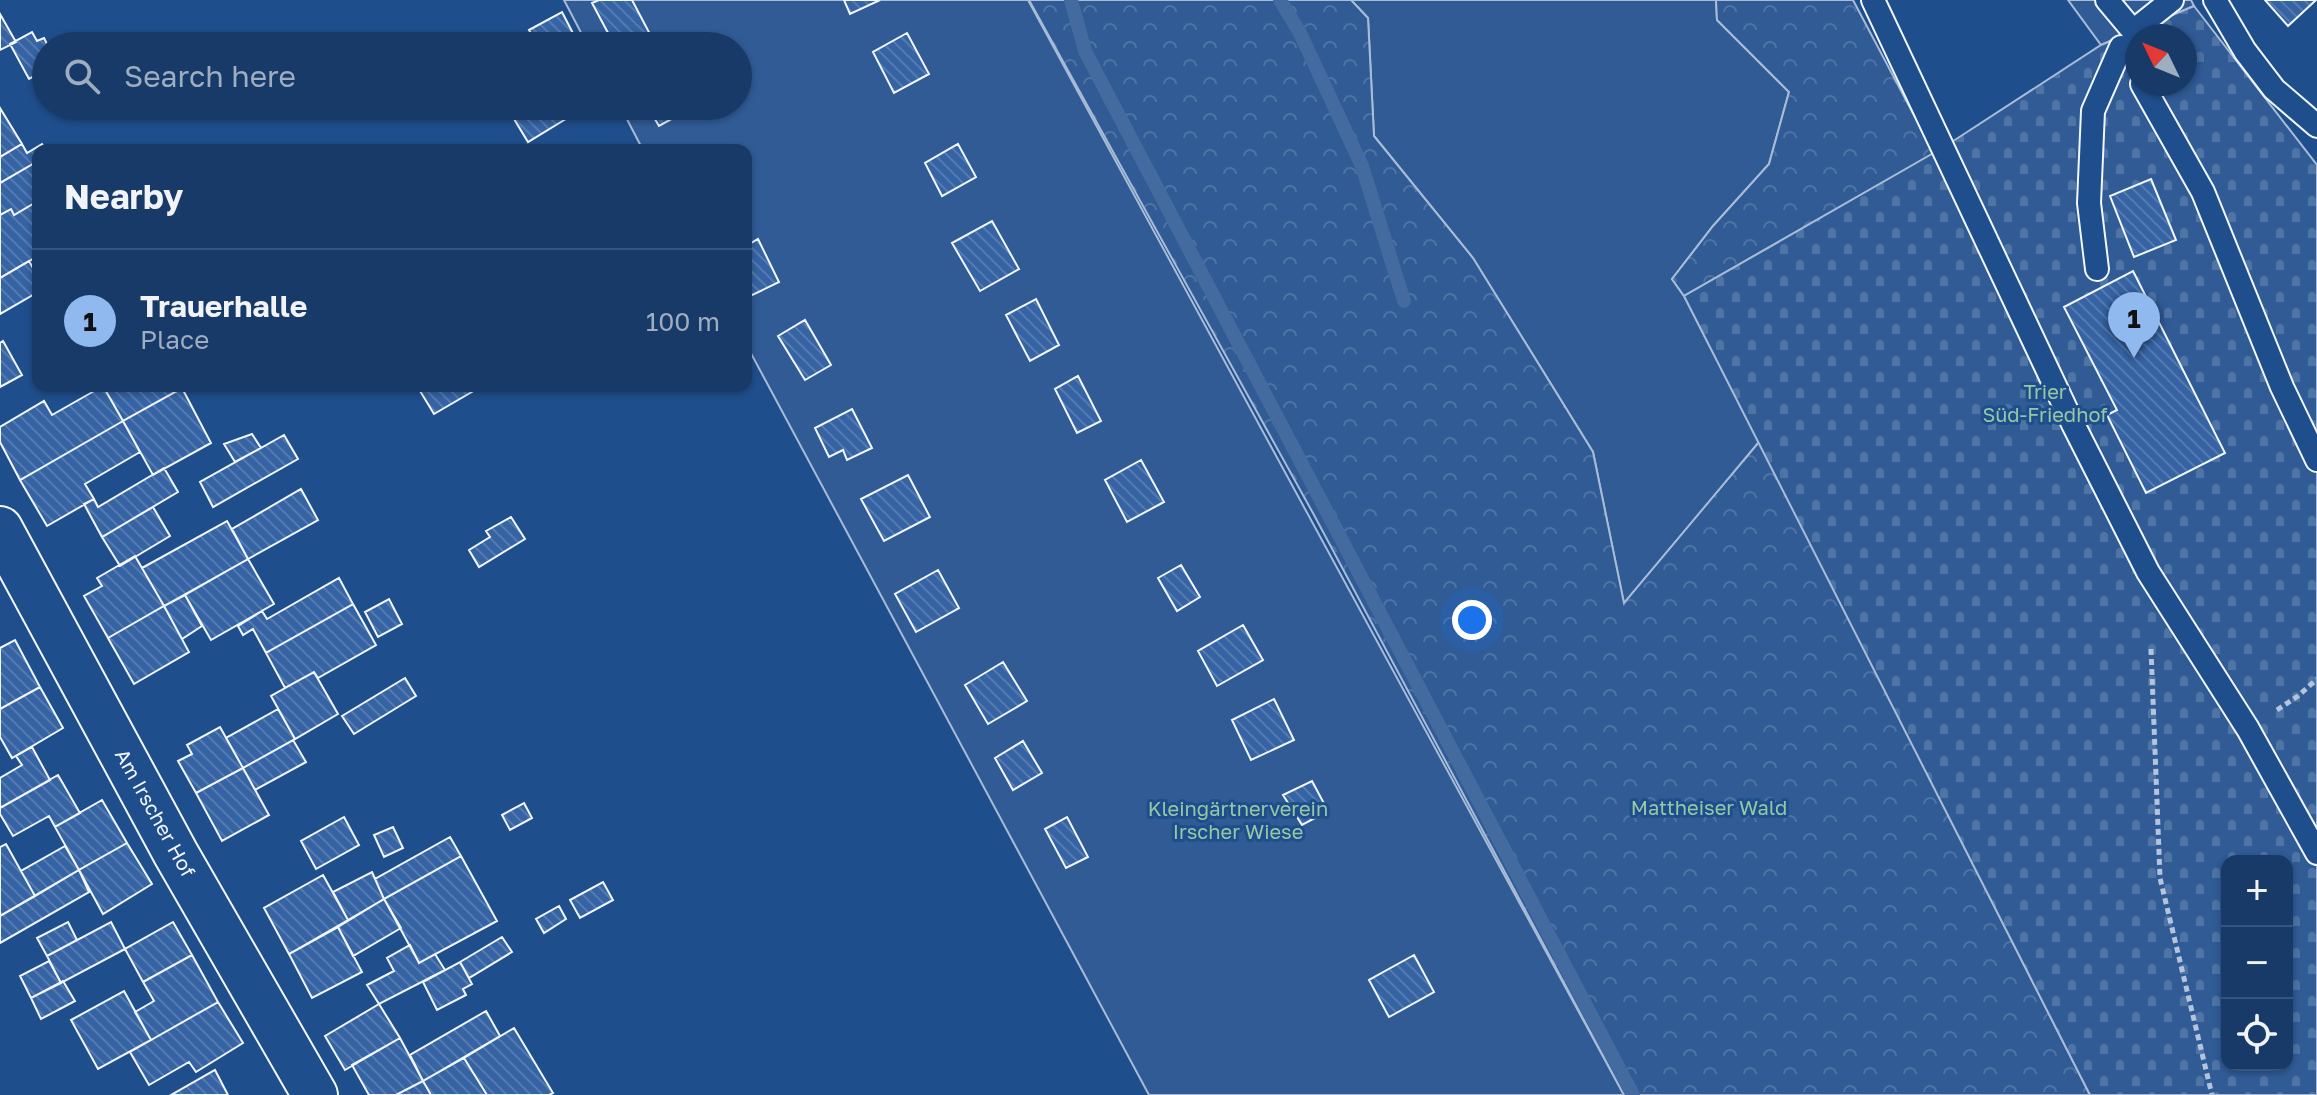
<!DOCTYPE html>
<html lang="en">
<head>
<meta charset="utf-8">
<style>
	:root { --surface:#173a69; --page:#20416f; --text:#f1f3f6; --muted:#9eadc0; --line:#36547d; --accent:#90b9f0 }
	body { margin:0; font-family:"Golos Text",sans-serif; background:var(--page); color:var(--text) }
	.controls { position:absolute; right:24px; bottom:24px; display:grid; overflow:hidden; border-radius:16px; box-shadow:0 2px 6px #0004 }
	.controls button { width:72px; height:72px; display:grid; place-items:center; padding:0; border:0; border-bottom:2px solid var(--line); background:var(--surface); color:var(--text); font:40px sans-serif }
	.compass { position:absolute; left:2125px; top:24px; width:72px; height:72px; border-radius:50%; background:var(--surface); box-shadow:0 2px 6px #0004; rotate:313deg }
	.you { position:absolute; left:1472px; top:620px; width:28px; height:28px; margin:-20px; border:6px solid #fff; border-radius:50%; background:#1a73e8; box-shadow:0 0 0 12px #1a73e833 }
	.badge { display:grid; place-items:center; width:52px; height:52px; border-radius:50%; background:var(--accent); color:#111; font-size:26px; font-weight:700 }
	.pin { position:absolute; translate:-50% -66px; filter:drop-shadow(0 2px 4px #0008) }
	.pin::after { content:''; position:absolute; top:42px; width:28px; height:24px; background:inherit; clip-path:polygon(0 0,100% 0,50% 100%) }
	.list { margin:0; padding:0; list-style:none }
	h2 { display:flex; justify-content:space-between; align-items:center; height:104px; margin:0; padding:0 32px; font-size:34px }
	h2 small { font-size:26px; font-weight:400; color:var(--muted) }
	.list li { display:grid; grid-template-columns:52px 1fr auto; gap:24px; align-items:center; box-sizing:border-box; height:144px; padding:0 32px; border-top:2px solid var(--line) }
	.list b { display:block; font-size:30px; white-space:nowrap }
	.list p { margin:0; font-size:26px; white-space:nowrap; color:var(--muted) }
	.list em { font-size:26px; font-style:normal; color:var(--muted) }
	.icon { flex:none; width:44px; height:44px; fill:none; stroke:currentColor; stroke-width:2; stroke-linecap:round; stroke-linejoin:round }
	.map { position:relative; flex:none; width:2317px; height:1095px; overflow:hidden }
	.search { position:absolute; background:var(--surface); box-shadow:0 2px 6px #0004; left:32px; top:32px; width:720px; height:88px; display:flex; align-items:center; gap:20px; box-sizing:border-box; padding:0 28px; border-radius:44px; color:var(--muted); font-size:30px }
	.panel { position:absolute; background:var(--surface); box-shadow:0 2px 6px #0004; left:32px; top:144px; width:720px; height:248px; border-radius:16px }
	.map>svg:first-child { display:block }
	.built { fill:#305b95; stroke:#a8bbd7; stroke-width:2 }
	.forest { fill:url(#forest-crowns); stroke:#a8bbd7; stroke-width:2 }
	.cemetery { fill:url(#cemetery-stones); stroke:#a8bbd7; stroke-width:2; fill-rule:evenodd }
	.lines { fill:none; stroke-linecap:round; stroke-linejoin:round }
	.stream { stroke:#446ba0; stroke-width:14 }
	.building { fill:url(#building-back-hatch); stroke:#f2f6ff; stroke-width:2 }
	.lane-casing { stroke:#f2f6ff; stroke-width:26 }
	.street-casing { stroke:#f2f6ff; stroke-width:48 }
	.path { stroke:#b3c4dc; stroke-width:5; stroke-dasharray:6 4; stroke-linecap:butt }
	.lane { stroke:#1f4e8c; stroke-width:22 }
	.street { stroke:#1f4e8c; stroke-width:44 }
	.labels { text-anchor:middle; stroke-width:6; stroke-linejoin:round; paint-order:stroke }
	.park-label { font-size:20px; fill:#97c8a6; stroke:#1f4e8c }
	.street-label { font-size:20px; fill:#f2f6ff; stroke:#1f4e8c }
</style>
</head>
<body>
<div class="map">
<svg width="2317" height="1095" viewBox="0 0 2317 1095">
	<defs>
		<pattern id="forest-crowns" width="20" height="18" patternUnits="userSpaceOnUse" patternTransform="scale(2)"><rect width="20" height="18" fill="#305b95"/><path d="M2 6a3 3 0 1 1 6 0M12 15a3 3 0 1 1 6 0" fill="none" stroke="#4e73a5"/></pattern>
		<pattern id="cemetery-stones" width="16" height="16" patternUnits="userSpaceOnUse" patternTransform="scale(2)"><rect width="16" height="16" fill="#305b95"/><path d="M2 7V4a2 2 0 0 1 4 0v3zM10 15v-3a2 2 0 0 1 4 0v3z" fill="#4e73a5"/></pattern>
		<pattern id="building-back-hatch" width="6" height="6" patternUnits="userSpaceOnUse" patternTransform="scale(2)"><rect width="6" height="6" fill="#3563a3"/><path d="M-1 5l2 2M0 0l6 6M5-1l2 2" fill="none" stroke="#537ab1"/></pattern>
	</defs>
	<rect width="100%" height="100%" fill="#1f4e8c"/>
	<path class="built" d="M 564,0 L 1028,0 L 1624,1095 L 1149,1095 L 746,344 L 746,150 L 643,150 L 620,106 L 738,106 L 738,46 L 588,46 Z
		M 1351,0 L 1716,0 L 1717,20 L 1789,92 L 1769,164 L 1713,226 L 1672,279 L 1684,296 L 1759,442 L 1624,604 L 1593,452 L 1473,258 L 1374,136 L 1368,18 Z
		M 2068,0 L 2191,0 L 2194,6 L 2101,45 Z"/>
	<path class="forest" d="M 1029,0 L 1351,0 L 1368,18 L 1374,136 L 1473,258 L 1593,452 L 1624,603 L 1759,442 L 2090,1095 L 1624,1095 L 1314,515 Z
		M 1716,0 L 1853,0 L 1934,153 L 1684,296 L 1672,279 L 1713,226 L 1769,164 L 1789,92 L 1717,20 Z"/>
	<path class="cemetery" d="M 2194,6 L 2317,165 L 2317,1095 L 2090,1095 L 1684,296 L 1944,147 L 2101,45 ZM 2137,36 L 2185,36 L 2185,84 L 2137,84 ZM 2227,861 L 2287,861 L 2287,1065 L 2227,1065 Z"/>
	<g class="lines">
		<path class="stream" d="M 1071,0 L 1085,51 L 1633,1095
			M 1280,0 L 1300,33 L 1362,166 L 1404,301"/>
	</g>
	<path class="building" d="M 599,0 L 632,0 L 651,36 L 634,46 L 615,46 L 592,3 Z
		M 844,0 L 880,0 L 850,14 Z
		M 2265,0 L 2316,0 L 2288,26 Z
		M 562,12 L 576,39 L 563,46 L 538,46 L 529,30 Z
		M 0,14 L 16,42 L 0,50 Z
		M 32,32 L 37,41 L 44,38 L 48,46 L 46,46 L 46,70 L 29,79 L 10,44 Z
		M 907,33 L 929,74 L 894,93 L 873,52 Z
		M 514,106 L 569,106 L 574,114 L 528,142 L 508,109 Z
		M 647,106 L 686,106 L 688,110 L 659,126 Z
		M 0,108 L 22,144 L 0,157 Z
		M 22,144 L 27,153 L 42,144 L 46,150 L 38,150 L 38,161 L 0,183 L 0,157 Z
		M 958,144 L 976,177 L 942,196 L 925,163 Z
		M 38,161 L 38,201 L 14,215 L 11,209 L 0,215 L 0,183 Z
		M 2151,179 L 2176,240 L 2134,257 L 2110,196 Z
		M 38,201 L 38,256 L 0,278 L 0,215 L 11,209 L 14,215 Z
		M 992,221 L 1019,269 L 980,291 L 952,243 Z
		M 758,239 L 779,282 L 746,298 L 746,246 Z
		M 29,261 L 38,277 L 38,292 L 0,314 L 0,278 Z
		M 2133,271 L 2225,453 L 2146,493 L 2107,415 L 2117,410 L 2064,307 Z
		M 1036,299 L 1059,345 L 1030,361 L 1006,315 Z
		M 805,320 L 831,365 L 805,380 L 778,336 Z
		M 3,341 L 22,375 L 0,387 L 0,343 Z
		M 1078,376 L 1101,421 L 1077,433 L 1055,389 Z
		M 103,386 L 123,421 L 20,480 L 0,442 L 0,427 L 44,401 L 52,415 Z
		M 103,386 L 186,386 L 123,421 Z
		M 417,386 L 482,386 L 434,414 Z
		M 182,388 L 211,443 L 153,475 L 123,421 Z
		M 852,409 L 872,448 L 847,460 L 843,450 L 829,457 L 815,428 Z
		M 123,421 L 140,452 L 85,484 L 94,499 L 47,526 L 20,480 Z
		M 252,434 L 261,448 L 235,462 L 224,444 Z
		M 284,435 L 298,459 L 213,507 L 200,482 Z
		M 1141,460 L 1164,502 L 1127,522 L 1105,480 Z
		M 164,468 L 178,492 L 102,537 L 84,504 L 94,499 L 98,507 Z
		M 908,475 L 930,517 L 884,541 L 861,499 Z
		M 301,489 L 318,520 L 248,559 L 232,529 Z
		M 153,507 L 170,536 L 120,566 L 102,537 Z
		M 511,517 L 525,539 L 479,567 L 469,550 L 490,537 L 486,531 Z
		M 227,521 L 248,559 L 164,606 L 142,568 Z
		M 135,556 L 164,606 L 108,638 L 84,596 L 102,586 L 97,578 Z
		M 248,559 L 274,604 L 211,640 L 185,595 Z
		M 1181,565 L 1200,597 L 1177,611 L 1158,578 Z
		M 938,570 L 959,608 L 916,632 L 895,594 Z
		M 339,578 L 353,604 L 266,653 L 253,629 L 243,635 L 238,626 L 262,611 L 267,619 Z
		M 185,595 L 202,626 L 182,639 L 164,606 Z
		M 389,599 L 402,624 L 378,637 L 365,612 Z
		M 353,604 L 376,645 L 318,678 L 314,672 L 285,688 L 266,653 Z
		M 164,606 L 189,652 L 134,684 L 108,638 Z
		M 1243,625 L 1263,660 L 1217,686 L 1198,651 Z
		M 15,640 L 40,687 L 0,709 L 0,648 Z
		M 1003,662 L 1027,701 L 988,724 L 965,685 Z
		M 314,672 L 338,714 L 295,739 L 271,696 Z
		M 405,678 L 416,696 L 354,734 L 342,716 Z
		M 40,687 L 63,728 L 12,758 L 0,737 L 0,709 Z
		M 1274,699 L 1294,740 L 1251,760 L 1232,720 Z
		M 278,709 L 295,739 L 243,768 L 226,738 Z
		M 220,727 L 243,768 L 196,793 L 178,761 L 192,754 L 187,745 Z
		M 293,740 L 306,762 L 255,790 L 243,768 Z
		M 1023,741 L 1042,773 L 1013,790 L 995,758 Z
		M 32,747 L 50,780 L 0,808 L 0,778 L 22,765 L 16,756 Z
		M 243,768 L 269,815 L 222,841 L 196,793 Z
		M 58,775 L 80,813 L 55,827 L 49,816 L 13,836 L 0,814 L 0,808 Z
		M 1312,781 L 1328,811 L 1302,825 L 1283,795 Z
		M 102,800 L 127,843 L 79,870 L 55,827 Z
		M 524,803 L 532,818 L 510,830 L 502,815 Z
		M 344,817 L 359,845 L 316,869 L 301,841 Z
		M 1067,817 L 1088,857 L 1066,868 L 1045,829 Z
		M 393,827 L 403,848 L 384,857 L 374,835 Z
		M 450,837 L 461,856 L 384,899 L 375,879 Z
		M 127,843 L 152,884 L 103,914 L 79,870 Z
		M 6,844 L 35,896 L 0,916 L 0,847 Z
		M 65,846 L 79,870 L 35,896 L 21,871 Z
		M 461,856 L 497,921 L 419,963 L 384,899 Z
		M 79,870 L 89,892 L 0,943 L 0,916 Z
		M 372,872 L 384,899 L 348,920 L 333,892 Z
		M 323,875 L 348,920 L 289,954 L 264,908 Z
		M 603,882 L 613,900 L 580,918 L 570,900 Z
		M 384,899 L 401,928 L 353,956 L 338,927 Z
		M 559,906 L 566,919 L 544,933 L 536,919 Z
		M 68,922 L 77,940 L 47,956 L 37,938 Z
		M 111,922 L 125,949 L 61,983 L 47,956 Z
		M 173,922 L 192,955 L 143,982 L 125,949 Z
		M 338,927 L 362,972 L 312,998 L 289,954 Z
		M 502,937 L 512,952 L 469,978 L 460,962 Z
		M 410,945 L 419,963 L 435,954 L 445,970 L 379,1004 L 367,985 L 394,971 L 387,958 Z
		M 192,955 L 218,1002 L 151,1040 L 135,1012 L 154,1001 L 143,982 Z
		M 1414,955 L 1434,992 L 1389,1017 L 1369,980 Z
		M 49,961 L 61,983 L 31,998 L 20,976 Z
		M 460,962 L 472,984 L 463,989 L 466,995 L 437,1010 L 423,982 Z
		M 63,981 L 75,1001 L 41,1019 L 31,998 Z
		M 124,991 L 151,1040 L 98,1069 L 71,1020 Z
		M 218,1002 L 243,1043 L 196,1072 L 189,1062 L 149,1085 L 130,1052 Z
		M 379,1004 L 400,1038 L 345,1070 L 325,1036 Z
		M 486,1011 L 500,1036 L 423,1081 L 410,1055 Z
		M 514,1028 L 553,1093 L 549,1095 L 487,1095 L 464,1058 Z
		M 400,1038 L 423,1081 L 396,1095 L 369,1095 L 352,1065 Z
		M 464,1058 L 487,1095 L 431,1095 L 423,1081 Z
		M 215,1070 L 228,1095 L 171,1095 Z
		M 423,1081 L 431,1095 L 396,1095 Z"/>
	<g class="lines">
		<g class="lane-casing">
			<path id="lane" d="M 1873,0 L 2073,424 L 2148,572 L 2248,729 L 2317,853
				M 2107,0 L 2133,31 L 2172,0
				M 2215,0 L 2245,51 L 2274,89 L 2317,126
				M 2142,84 L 2203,192 L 2282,387 L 2317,460
				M 2097,269 L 2089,203 L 2093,111 L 2121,47"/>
		</g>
		<g class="street-casing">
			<path id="street" d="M 0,529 L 176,854 L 315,1095"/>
		</g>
		<path class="path" d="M 2151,649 L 2160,878 L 2212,1095
			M 2277,710 L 2298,696 L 2317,679"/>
		<use href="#lane" class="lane"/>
		<use href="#street" class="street"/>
	</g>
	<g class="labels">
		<g class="park-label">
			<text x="2045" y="399">Trier<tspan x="2045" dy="23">Süd-Friedhof</tspan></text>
			<text x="1709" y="815">Mattheiser Wald</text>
			<text x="1238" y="816">Kleingärtnerverein<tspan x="1238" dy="23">Irscher Wiese</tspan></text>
		</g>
		<g class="street-label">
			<text transform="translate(155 813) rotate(61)" y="7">Am Irscher Hof</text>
		</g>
	</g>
</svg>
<div class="controls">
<button>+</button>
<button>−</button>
<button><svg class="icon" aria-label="locate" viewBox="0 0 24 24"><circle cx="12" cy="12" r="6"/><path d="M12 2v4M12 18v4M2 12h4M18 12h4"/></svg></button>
</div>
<svg class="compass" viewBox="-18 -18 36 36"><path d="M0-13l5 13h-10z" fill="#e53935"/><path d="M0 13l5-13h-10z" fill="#9eadc0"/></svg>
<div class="you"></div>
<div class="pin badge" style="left:2134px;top:358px">1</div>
<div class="search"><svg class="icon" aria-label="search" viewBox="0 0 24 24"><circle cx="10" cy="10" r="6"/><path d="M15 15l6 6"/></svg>Search here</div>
<section class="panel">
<h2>Nearby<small></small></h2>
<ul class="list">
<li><span class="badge">1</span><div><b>Trauerhalle</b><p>Place</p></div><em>100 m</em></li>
</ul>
</section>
</div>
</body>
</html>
